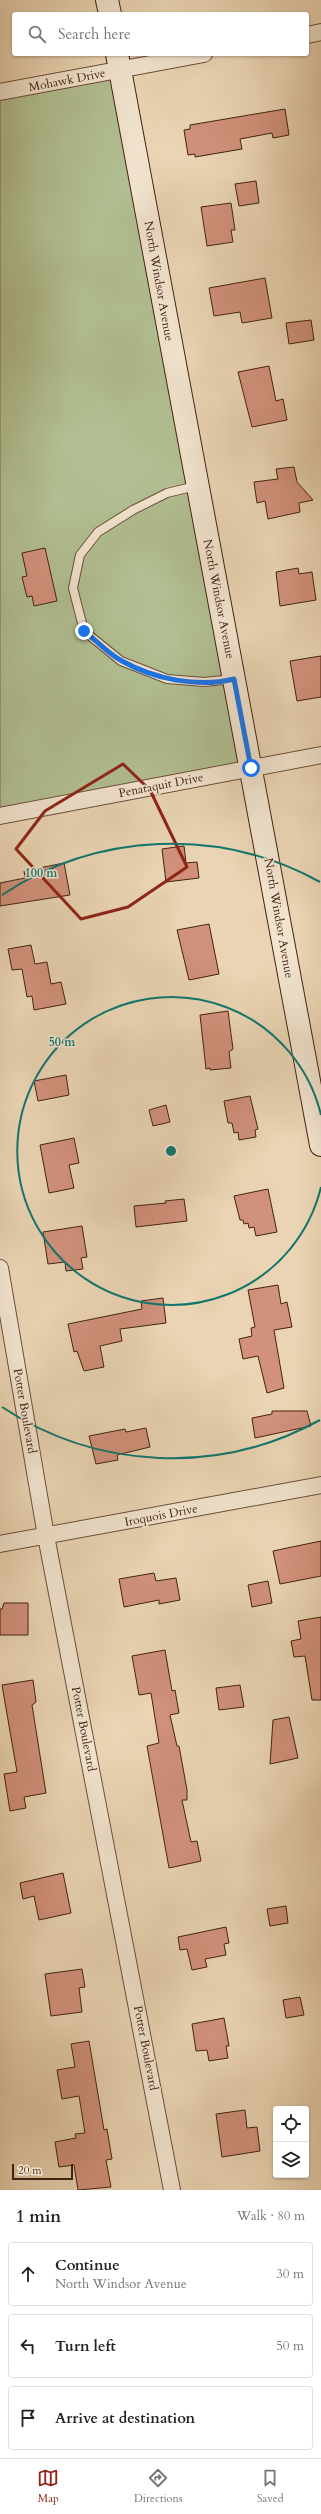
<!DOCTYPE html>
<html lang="en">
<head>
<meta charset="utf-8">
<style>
	:root { --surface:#fff; --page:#f6f6f6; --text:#222; --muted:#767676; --line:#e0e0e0; --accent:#8f2418 }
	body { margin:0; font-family:Cardo,serif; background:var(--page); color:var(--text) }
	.controls { position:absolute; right:12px; bottom:12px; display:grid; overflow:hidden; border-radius:4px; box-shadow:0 1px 3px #0004 }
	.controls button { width:36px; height:36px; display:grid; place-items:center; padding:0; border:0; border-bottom:1px solid var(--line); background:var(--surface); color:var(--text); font:20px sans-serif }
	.scale { position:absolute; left:12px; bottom:10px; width:61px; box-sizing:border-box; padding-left:4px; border:2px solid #422311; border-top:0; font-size:11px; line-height:14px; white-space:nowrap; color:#422311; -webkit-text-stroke:3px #f1e3ce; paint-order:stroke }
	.stop { position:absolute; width:12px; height:12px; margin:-9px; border:3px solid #1a73e8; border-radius:50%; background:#fff }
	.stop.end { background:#1a73e8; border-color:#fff; box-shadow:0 1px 4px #0008 }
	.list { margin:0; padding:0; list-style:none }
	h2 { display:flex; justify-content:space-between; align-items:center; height:52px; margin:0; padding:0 16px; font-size:17px }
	h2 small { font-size:13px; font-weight:400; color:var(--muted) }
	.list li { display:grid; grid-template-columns:26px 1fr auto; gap:12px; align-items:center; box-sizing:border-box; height:64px; margin:0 8px 8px; padding:0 8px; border:1px solid var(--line); border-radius:4px }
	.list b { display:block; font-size:15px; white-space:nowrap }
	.list p { margin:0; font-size:13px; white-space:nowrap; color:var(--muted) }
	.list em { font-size:13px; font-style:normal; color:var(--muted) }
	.icon { flex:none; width:22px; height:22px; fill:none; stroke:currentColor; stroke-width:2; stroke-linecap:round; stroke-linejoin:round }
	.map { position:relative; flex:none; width:321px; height:2190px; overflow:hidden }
	.search { position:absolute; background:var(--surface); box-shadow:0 1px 3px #0004; left:12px; right:12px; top:12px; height:44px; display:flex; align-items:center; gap:10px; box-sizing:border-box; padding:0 14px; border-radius:4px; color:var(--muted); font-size:15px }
	.sheet { height:268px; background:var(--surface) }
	nav { display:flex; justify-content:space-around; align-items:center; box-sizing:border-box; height:56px; border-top:1px solid var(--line); background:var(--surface); font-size:11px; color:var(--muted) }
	nav a { display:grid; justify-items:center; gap:2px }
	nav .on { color:var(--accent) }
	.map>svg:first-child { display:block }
	.green { fill:#b1be91; stroke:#7a7051 }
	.building { fill:#d1917b; stroke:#422311 }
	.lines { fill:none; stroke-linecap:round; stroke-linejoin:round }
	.lane-casing { stroke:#6c4f3a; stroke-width:10 }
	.street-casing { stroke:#6c4f3a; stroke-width:18 }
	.secondary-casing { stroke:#422311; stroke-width:24 }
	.lane { stroke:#f1e3ce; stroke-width:8 }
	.street { stroke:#f1e3ce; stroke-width:16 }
	.secondary { stroke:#f1e3ce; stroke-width:22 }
	.route { stroke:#1a73e8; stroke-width:5 }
	.marked { fill:none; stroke:#8f2418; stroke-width:3; stroke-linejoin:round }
	.ring { fill:none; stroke:#0f766e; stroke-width:2 }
	.labels { text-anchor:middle; stroke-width:3; stroke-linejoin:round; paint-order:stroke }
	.street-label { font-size:12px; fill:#422311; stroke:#f1e3ce }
	.centre { fill:#0f766e; stroke:#f1e3ce; stroke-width:2 }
	.ring-label { font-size:12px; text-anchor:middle; font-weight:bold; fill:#0f766e; stroke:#f1e3ce; stroke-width:3; stroke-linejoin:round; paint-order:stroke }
</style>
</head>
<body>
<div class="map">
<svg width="321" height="2190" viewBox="0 0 321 2190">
	<rect width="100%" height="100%" fill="#ead4b3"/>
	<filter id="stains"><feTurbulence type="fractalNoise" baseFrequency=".005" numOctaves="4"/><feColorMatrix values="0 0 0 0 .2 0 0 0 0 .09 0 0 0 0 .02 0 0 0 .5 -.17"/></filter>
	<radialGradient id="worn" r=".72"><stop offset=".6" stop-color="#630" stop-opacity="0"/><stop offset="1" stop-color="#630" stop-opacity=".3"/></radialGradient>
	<path class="green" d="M 120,70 L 251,768 L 0,814 L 0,92 Z"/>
	<path class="building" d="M 285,109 L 289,135 L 273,138 L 272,133 L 240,139 L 242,149 L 195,157 L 195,154 L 188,155 L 184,130 L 190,129 L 190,125 Z
		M 256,181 L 259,203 L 239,206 L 235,184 Z
		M 231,203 L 235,230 L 231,230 L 233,242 L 207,246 L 201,207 Z
		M 265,278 L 272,318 L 242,323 L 240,312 L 214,316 L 209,288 Z
		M 311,320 L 314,340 L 289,344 L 286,323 Z
		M 269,366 L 276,401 L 283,399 L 287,420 L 252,427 L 238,372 Z
		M 294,467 L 297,482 L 313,500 L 299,503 L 300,512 L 268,519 L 265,501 L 257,503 L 254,482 L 278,479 L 276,469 Z
		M 45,548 L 57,601 L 34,606 L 32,596 L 27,597 L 22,577 L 27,576 L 22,553 Z
		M 298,568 L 299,574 L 312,572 L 316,600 L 280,606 L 276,572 Z
		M 321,656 L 321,697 L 297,701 L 290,661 Z
		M 184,846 L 186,863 L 197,862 L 199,878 L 166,882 L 162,849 Z
		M 64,863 L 70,895 L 0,906 L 0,883 L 25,878 L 24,871 Z
		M 209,924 L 219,974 L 189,980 L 177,930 Z
		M 31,945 L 35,964 L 47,962 L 51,984 L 61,982 L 66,1004 L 34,1010 L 32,996 L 27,997 L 22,969 L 12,970 L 8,949 Z
		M 228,1011 L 233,1049 L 229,1052 L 231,1068 L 210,1070 L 210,1068 L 206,1069 L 200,1015 Z
		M 66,1075 L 69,1095 L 38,1101 L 34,1081 Z
		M 250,1096 L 258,1129 L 255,1130 L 256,1137 L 239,1140 L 238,1132 L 234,1133 L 232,1123 L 228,1123 L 224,1101 Z
		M 166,1105 L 170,1122 L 153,1126 L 149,1110 Z
		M 74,1138 L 79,1163 L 69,1165 L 74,1188 L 49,1193 L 40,1145 Z
		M 268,1189 L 277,1232 L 256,1236 L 254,1227 L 249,1228 L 248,1223 L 244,1224 L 243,1220 L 240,1220 L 234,1196 Z
		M 184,1199 L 187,1221 L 136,1227 L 134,1206 L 166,1203 L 165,1201 Z
		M 82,1226 L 87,1257 L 81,1258 L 83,1269 L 66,1271 L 65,1262 L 48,1264 L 43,1232 Z
		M 278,1285 L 281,1304 L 287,1302 L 292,1327 L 274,1330 L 284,1388 L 267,1393 L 258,1356 L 243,1359 L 239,1339 L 252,1336 L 251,1328 L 255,1327 L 248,1290 Z
		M 163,1298 L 166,1323 L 120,1329 L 122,1341 L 100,1346 L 104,1367 L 84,1371 L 77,1351 L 74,1352 L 68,1324 L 142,1309 L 141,1301 Z
		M 272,1411 L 307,1411 L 311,1426 L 255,1438 L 252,1418 L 272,1414 Z
		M 146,1428 L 150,1447 L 117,1455 L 118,1460 L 96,1464 L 89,1436 L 125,1429 L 126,1432 Z
		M 321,1541 L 321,1576 L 280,1584 L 273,1551 Z
		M 154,1573 L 156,1581 L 176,1578 L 180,1600 L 159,1604 L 159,1600 L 124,1607 L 119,1579 Z
		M 268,1581 L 272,1603 L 252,1607 L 248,1585 Z
		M 4,1603 L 28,1603 L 28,1635 L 0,1635 L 0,1609 L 2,1609 Z
		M 321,1617 L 321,1700 L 312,1700 L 305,1656 L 294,1657 L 291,1641 L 301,1639 L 298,1621 Z
		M 165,1650 L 172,1691 L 175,1690 L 179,1713 L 170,1715 L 177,1746 L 179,1746 L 187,1790 L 187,1800 L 182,1800 L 191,1842 L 197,1841 L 201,1861 L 169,1868 L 147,1746 L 159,1743 L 151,1693 L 139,1695 L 132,1656 Z
		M 33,1680 L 36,1702 L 32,1705 L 46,1793 L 24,1797 L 26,1808 L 10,1811 L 4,1774 L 17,1772 L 2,1685 Z
		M 240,1685 L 244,1707 L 219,1710 L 216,1688 Z
		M 289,1717 L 298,1758 L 270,1764 L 273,1720 Z
		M 63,1873 L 71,1913 L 39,1920 L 34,1896 L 23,1899 L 20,1883 Z
		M 286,1906 L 288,1923 L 270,1926 L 267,1909 Z
		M 226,1927 L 229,1943 L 224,1944 L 226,1955 L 205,1959 L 207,1967 L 192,1970 L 187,1949 L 180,1950 L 178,1937 Z
		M 82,1969 L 85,1987 L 79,1988 L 82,2012 L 51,2016 L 45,1974 Z
		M 300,1997 L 304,2015 L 286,2018 L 283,2000 Z
		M 224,2018 L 229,2046 L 226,2046 L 228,2058 L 209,2061 L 207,2050 L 196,2051 L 192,2024 Z
		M 89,2041 L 104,2130 L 107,2129 L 112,2159 L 106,2160 L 111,2187 L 78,2190 L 74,2165 L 59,2167 L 55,2142 L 76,2138 L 75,2134 L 85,2133 L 79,2096 L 62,2099 L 57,2070 L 75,2067 L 71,2044 Z
		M 245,2110 L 247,2128 L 257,2127 L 260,2151 L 222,2157 L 216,2114 Z"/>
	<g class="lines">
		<g class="lane-casing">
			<path id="lane" d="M 196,486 L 167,493 L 133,510 L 98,532 L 80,555 L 73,588 L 84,631 L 121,661 L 167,679 L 204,682 L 234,679"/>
		</g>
		<g class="street-casing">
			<path id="street" d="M 307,35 L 321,32
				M 0,92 L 204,54
				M 0,816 L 321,755
				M 0,1268 L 46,1536 L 172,2190
				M 0,1544 L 321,1485"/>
		</g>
		<g class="secondary-casing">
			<path id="secondary" d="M 107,0 L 110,14
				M 117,54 L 321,1145"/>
		</g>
		<use href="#lane" class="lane"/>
		<use href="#street" class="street"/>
		<use href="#secondary" class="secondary"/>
	</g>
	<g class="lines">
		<path class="route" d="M 84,631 C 96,640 108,654 122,661 C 154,679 198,688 234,679 L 251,768"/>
	</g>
	<path class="marked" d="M 123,764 L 150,790 L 187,867 L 128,907 L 81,919 L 16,849 L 45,811 Z"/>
	<g class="ring">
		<path d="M321 1187A154 154 0 1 1 321 1115"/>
		<path d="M320 1420A307 307 0 0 1 2 1407M2 895A307 307 0 0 1 320 882"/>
	</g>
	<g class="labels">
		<g class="street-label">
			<text transform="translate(67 80) rotate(-11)" y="4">Mohawk Drive</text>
			<text transform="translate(159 281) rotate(80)" y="4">North Windsor Avenue</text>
			<text transform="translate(219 599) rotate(79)" y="4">North Windsor Avenue</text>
			<text transform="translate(161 785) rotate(-11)" y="4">Penataquit Drive</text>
			<text transform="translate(279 918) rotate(80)" y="4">North Windsor Avenue</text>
			<text transform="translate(25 1411) rotate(80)" y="4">Potter Boulevard</text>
			<text transform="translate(161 1515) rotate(-11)" y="4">Iroquois Drive</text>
			<text transform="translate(84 1729) rotate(79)" y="4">Potter Boulevard</text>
			<text transform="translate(146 2048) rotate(79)" y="4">Potter Boulevard</text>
		</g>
	</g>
	<circle cx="171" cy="1151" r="6" class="centre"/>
	<g class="ring-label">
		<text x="41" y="877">100 m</text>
		<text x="62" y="1046">50 m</text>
	</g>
	<rect width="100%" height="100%" filter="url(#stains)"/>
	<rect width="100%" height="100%" fill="url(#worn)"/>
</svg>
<div class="controls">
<button><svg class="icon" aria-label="locate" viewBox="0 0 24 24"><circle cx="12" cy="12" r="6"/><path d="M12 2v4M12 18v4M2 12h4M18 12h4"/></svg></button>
<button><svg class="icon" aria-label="layers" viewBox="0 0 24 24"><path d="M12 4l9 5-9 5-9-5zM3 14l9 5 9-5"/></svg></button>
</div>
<div class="scale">20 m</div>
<div class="stop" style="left:251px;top:768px"></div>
<div class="stop end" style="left:84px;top:631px"></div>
<div class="search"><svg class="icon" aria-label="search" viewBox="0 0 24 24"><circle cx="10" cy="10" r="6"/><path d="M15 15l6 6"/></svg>Search here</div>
</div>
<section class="sheet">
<h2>1 min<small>Walk · 80 m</small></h2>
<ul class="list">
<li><svg class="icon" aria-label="ahead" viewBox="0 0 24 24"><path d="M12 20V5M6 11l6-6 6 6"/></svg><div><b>Continue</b><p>North Windsor Avenue</p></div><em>30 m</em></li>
<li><svg class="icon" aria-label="left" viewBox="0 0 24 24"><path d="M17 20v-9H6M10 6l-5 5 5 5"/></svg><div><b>Turn left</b></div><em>50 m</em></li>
<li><svg class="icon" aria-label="arrive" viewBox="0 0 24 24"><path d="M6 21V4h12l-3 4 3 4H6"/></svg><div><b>Arrive at destination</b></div></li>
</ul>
</section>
<nav>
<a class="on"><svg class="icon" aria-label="map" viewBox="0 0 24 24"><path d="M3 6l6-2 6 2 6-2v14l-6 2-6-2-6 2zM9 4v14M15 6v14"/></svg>Map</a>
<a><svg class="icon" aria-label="directions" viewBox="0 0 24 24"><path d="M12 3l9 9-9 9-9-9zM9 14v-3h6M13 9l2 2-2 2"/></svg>Directions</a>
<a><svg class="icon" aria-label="saved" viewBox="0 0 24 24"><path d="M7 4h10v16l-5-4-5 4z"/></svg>Saved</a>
</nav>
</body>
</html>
